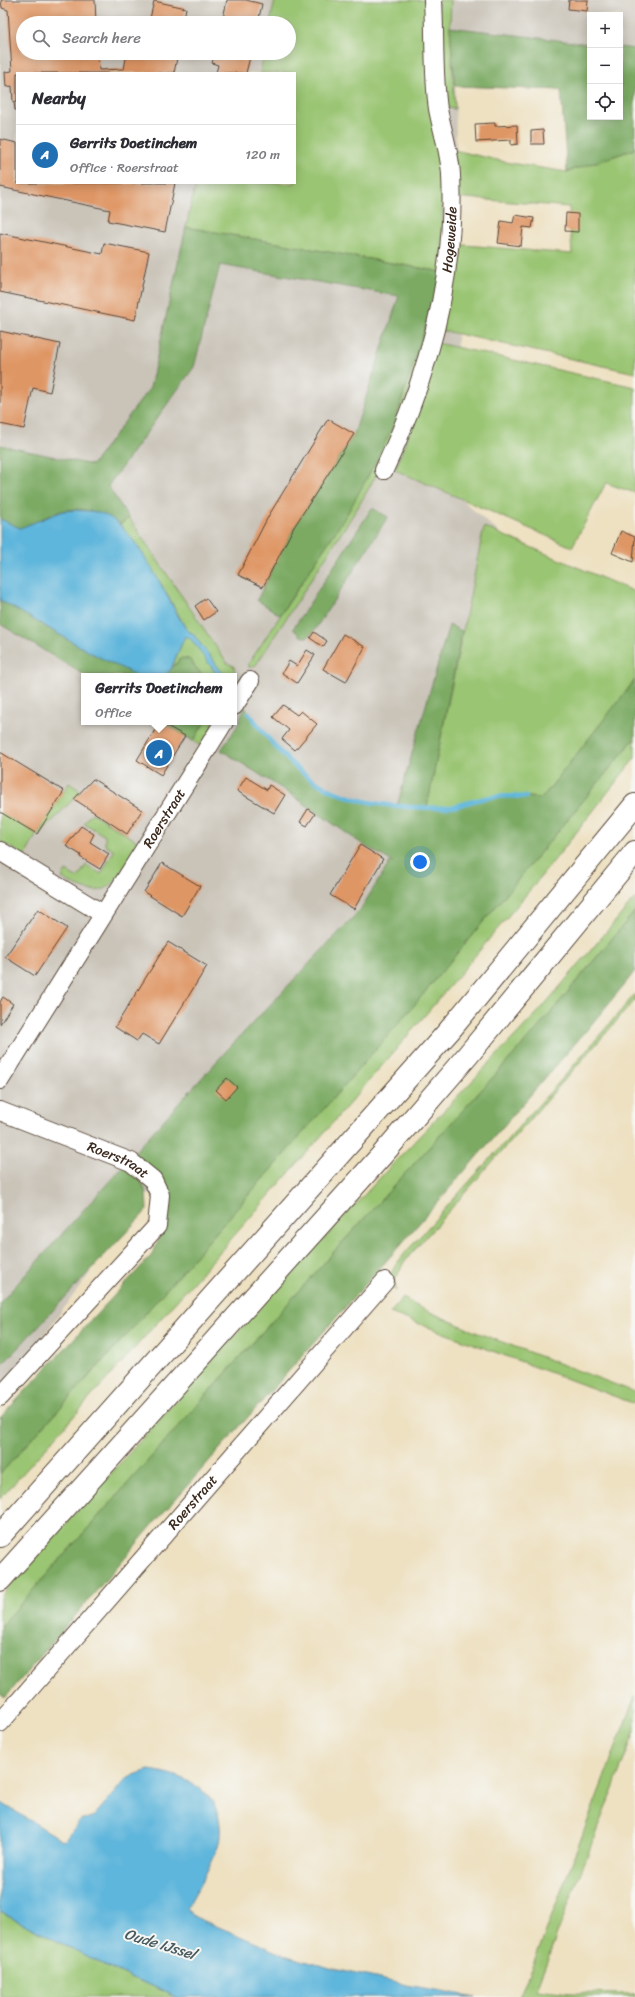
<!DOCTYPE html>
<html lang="en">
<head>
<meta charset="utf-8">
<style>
	:root { --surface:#fff; --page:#f7f7f7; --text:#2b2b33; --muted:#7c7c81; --line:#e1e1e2; --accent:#1f6fb2 }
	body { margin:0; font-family:Sriracha,sans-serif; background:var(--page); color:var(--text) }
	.controls { position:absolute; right:12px; top:12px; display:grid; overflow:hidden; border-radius:0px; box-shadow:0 2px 10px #0003 }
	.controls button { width:36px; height:36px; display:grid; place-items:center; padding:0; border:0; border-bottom:1px solid var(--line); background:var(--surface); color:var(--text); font:20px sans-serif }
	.you { position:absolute; left:420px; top:862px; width:14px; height:14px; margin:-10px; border:3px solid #fff; border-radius:50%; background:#1a73e8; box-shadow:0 0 0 6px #1a73e833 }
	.badge { display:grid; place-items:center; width:26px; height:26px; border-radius:50%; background:var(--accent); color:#fff; font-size:13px; font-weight:700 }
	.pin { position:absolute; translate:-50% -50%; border:2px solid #fff; box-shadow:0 1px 4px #0006 }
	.popup { position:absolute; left:81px; top:673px; width:156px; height:52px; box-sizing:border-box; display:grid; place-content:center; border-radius:0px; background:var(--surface); filter:drop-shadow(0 1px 3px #0005); font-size:13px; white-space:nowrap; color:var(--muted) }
	.popup b { font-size:15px; color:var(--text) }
	.popup::after { content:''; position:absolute; left:50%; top:100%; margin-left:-8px; border:8px solid transparent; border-top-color:var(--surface) }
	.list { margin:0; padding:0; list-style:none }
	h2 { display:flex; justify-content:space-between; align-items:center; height:52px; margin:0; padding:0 16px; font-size:17px }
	h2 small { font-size:13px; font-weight:400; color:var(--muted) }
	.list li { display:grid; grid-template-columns:26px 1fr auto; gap:12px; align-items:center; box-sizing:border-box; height:60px; padding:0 16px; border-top:1px solid var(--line) }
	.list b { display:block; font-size:15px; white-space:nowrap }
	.list p { margin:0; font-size:13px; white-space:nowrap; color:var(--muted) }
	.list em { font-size:13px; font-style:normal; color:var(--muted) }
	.icon { flex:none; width:22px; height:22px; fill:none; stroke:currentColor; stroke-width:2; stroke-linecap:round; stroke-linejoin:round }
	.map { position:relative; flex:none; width:635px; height:1997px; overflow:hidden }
	.search { position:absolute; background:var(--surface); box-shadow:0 2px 10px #0003; left:16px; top:16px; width:280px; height:44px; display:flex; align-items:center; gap:10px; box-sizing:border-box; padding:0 14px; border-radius:22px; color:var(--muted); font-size:15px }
	.panel { position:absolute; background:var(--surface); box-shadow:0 2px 10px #0003; left:16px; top:72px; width:280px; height:112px; border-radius:0px }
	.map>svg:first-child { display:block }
	.industrial { fill:#c9c3b8; fill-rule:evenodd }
	.green { fill:#9ac572; stroke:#6a7848 }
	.forest { fill:#7baa64; stroke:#5b6a41 }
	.water { fill:#5fb6dc; stroke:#4d707d }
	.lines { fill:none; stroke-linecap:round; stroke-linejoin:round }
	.stream { stroke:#5fb6dc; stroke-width:4.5 }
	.building { fill:#df9665 }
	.street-casing { stroke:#564537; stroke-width:20 }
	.highway-casing { stroke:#564537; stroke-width:24 }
	.street { stroke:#fff; stroke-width:18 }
	.highway { stroke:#fff; stroke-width:22 }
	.labels { text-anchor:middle; stroke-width:4; stroke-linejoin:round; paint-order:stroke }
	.street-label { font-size:14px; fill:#3b2a1e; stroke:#f6f6f2 }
	.water-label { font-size:15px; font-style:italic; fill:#485b60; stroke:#f6f6f2 }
</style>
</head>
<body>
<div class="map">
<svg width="635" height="1997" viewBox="0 0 635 1997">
	<rect width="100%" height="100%" fill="#f6f6f2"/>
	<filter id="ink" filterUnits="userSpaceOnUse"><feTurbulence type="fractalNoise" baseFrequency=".025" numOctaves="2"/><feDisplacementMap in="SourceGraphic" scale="8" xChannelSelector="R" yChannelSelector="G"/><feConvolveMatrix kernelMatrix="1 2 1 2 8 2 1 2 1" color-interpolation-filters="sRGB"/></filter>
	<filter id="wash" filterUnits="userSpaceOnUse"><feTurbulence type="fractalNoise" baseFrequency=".012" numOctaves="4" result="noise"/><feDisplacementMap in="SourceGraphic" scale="16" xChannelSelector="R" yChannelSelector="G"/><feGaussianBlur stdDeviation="0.9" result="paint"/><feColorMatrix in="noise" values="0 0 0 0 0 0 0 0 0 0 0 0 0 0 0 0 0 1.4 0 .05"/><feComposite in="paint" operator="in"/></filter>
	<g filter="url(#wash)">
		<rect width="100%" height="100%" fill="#eee1c2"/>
		<path class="industrial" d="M 0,0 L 635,0 L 635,49 L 620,47 L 620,15 L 590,15 L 590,44 L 455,28 L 457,347 L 421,464 L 502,535 L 413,837 L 21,1366 L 0,1387 ZM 23,23 L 289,23 L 289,53 L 23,53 ZM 17,73 L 295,73 L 295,183 L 17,183 ZM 84,676 L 234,676 L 234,722 L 84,722 Z"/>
		<path class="green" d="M 275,0 L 427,0 L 442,144 L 443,272 L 186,227 L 196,183 L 295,183 L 295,73 L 260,73 L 264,53 L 289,53 L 289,23 L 270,23 Z
			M 438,0 L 451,0 L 450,27 L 455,109 L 442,107 Z
			M 635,149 L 635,373 L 440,330 L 453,244 L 572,254 L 569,207 L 454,197 L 454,150 L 510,163 L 567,172 Z
			M 434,303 L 439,304 L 386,458 L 358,507 L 258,662 L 255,666 L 249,668 L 249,663 L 347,514 L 394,424 Z
			M 437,343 L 635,387 L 635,493 L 606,483 L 572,547 L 395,470 L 426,386 Z
			M 129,518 L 227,663 L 234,666 L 236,688 L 234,691 L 234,676 L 225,676 L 193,634 L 187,630 L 160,582 L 120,524 Z
			M 484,527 L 635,592 L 635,680 L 542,798 L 509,796 L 487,797 L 451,807 L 427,807 Z
			M 185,636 L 191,638 L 218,676 L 203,676 L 189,659 L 181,658 L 171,669 Z
			M 205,722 L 215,722 L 201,746 L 193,741 Z
			M 635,738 L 635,758 C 598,804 563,851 525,896 C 355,1102 177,1301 0,1499 L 0,1474 L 122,1340 L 411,1009 Z
			M 69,783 L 81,791 L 39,835 L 37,834 L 25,856 L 0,841 L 0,812 L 37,834 Z
			M 92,813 L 140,843 C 116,880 110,908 62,878 L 66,871 L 78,878 L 86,865 L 101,874 L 114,851 L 105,845 L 105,836 L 84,823 Z
			M 635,898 L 635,911 L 537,1029 L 339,1246 L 0,1627 L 0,1597 L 227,1344 L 388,1169 L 540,1010 Z
			M 635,994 L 635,1000 L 404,1262 L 395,1280 L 396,1291 L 387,1282 L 395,1266 L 405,1253 L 561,1080 Z
			M 403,1298 L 419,1307 L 473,1331 L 635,1392 L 635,1404 L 390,1313 Z
			M 635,1696 L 635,1731 L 536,1989 L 571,1993 L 635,1994 L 635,1997 L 519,1997 L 537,1955 Z
			M 0,1912 L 104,1965 L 176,1997 L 0,1997 Z"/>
		<path class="forest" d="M 450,27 L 590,44 L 590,117 L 620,117 L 620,47 L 635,49 L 635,149 L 567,172 L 561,90 L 455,86 Z
			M 186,227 L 443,272 L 394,424 L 377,460 L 347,514 L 280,615 L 257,600 L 294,527 L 354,434 L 399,296 L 220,265 L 194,367 L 108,486 L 129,518 L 120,524 C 103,514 84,506 63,511 C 49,514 34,524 20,528 L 0,519 L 0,445 L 92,465 L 150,388 Z
			M 372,508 L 388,517 L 314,631 L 308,637 L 302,637 L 293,629 Z
			M 0,600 L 93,654 L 140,676 L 86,676 L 0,624 Z
			M 449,625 L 462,631 L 427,807 L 451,807 L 487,797 L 509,796 L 542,798 L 635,680 L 635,738 L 411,1009 L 122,1340 L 0,1474 L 0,1418 L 151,1256 L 160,1236 L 165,1219 L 131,1156 L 228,1049 L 360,910 L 390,862 L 393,862 L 365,846 L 292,795 L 221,750 L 238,725 L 245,707 C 273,746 304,785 352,799 C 366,804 382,805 397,806 Z
			M 181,658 L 189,659 L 203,676 L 165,676 Z
			M 163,722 L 205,722 L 193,741 Z
			M 635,911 L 635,971 L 628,980 L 586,1031 L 396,1250 L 156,1521 L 5,1698 L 0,1694 L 0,1627 L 339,1246 L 537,1029 Z
			M 123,1166 C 144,1182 146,1183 147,1210 L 0,1367 L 0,1303 Z"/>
		<path class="water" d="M 76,510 C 85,511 95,511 103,514 C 137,526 167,601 187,630 L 193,634 L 225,676 L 218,676 L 191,639 L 185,636 L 171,669 L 165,676 L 140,676 L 134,674 L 93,654 L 0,600 L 0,519 L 20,528 L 63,511 Z
			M 149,1770 C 186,1775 224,1792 220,1837 C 219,1852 195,1894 186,1909 L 195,1917 L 287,1956 L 330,1968 L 407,1985 L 475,1997 L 176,1997 L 104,1965 L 0,1912 L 0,1802 L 64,1841 L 80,1821 L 94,1816 L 128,1777 Z"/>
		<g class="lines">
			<path class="stream" d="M 249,713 C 291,771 322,799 396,806 C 414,807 434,809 451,807 C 463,805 474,800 486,798 C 499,795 513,796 526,797"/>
		</g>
		<g id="blocks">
			<path class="building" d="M 1,0 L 95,0 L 96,23 L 23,23 L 23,53 L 98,53 L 99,70 L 124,69 L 127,53 L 178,53 L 174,73 L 17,73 L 17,101 L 13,102 L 12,86 L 6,87 L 5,72 L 12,71 L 8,10 L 2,8 Z
				M 227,0 L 246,0 L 262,4 L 258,23 L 222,23 Z
				M 569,0 L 588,0 L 587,11 L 568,9 Z
				M 154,1 L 186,8 L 183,23 L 149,23 Z
				M 215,53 L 251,53 L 246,73 L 216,73 L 218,65 L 212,63 Z
				M 14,102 L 17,102 L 17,110 L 15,110 Z
				M 495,123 L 495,126 L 517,125 L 518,144 L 511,145 L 511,140 L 476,142 L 475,124 Z
				M 543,130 L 544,144 L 531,144 L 531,131 Z
				M 0,139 L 17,143 L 17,183 L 175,183 L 165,232 L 108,221 L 110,210 L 0,187 Z
				M 566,213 L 578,214 L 578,232 L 565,231 Z
				M 515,215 L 534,218 L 532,228 L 523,227 L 521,246 L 498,243 L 501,221 L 513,223 Z
				M 0,233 L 102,254 L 104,243 L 149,252 L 135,320 L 0,292 Z
				M 0,331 L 60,344 L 50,392 L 33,388 L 24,429 L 0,424 Z
				M 328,419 L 354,434 L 294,527 L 263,587 L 238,575 L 269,515 Z
				M 621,531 L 635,537 L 633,562 L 612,553 Z
				M 206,598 L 216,612 L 204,620 L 195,606 Z
				M 314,632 L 327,641 L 323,647 L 310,638 Z
				M 343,634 L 365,647 L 346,682 L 323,669 Z
				M 307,650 L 315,655 L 297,683 L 282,673 L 289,661 L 297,666 Z
				M 283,705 L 297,715 L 301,711 L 317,724 L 295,750 L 282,739 L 289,730 L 273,717 Z
				M 160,722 L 185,736 L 161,775 L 137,760 Z
				M 0,752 L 64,791 L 37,834 L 0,812 Z
				M 246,777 L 267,790 L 269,785 L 285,795 L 274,813 L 237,791 Z
				M 93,779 L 142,810 L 127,834 L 74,799 Z
				M 308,809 L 315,814 L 307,826 L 300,822 Z
				M 81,826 L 94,834 L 90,842 L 109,854 L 100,869 L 80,857 L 81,855 L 66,846 Z
				M 360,845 L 383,859 L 354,909 L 330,895 Z
				M 162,863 L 200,886 L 182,916 L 144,892 Z
				M 38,909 L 67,928 L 35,976 L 5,957 Z
				M 168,942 L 207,966 L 159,1044 L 142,1034 L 137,1041 L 115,1027 Z
				M 3,997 L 13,1004 L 0,1024 L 0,1002 Z
				M 227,1078 L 237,1087 L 226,1099 L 216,1090 Z"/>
		</g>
	</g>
	<g filter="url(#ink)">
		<use href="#blocks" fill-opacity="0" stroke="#564537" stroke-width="1"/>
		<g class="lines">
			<g class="street-casing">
				<g id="street">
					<path id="s1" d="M 384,470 C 428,377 456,278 451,175 C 450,152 442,131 438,109 C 433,74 435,36 433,0"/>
					<path d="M 234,706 L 250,681"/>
					<path d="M 0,851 L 103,914"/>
					<path id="s2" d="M 0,1080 L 224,722"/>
					<path id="s3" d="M 0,1111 L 131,1162 L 153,1180 L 160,1195 L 157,1226 L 0,1397"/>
					<path id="s4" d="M 0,1723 L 385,1281"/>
				</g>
			</g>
			<g class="highway-casing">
				<path id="highway" d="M 0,1536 L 449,1031 L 635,805
					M 0,1580 L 382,1155 L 468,1055 L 635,852"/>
			</g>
			<use href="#street" class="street"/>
			<use href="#highway" class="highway"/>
		</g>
	</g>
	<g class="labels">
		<g class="street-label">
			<text dy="5" stroke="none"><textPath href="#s1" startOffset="241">Hogeweide</textPath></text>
			<text dy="5" stroke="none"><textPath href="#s2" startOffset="309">Roerstraat</textPath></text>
			<text dy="5" stroke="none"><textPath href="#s3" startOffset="128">Roerstraat</textPath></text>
			<text dy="5" stroke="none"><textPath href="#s4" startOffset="293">Roerstraat</textPath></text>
		</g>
		<g class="water-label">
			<text transform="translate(160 1944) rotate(17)" y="5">Oude IJssel</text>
		</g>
	</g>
</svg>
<div class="controls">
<button>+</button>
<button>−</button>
<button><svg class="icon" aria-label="locate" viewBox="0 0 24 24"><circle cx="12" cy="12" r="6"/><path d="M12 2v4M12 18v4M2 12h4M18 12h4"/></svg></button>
</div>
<div class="you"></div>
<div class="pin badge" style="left:159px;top:753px">A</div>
<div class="popup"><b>Gerrits Doetinchem</b>Office</div>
<div class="search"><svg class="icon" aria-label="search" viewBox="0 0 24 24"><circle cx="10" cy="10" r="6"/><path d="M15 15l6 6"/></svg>Search here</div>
<section class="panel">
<h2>Nearby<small></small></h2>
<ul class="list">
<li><span class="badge">A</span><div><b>Gerrits Doetinchem</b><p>Office · Roerstraat</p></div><em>120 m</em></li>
</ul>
</section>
</div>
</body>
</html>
